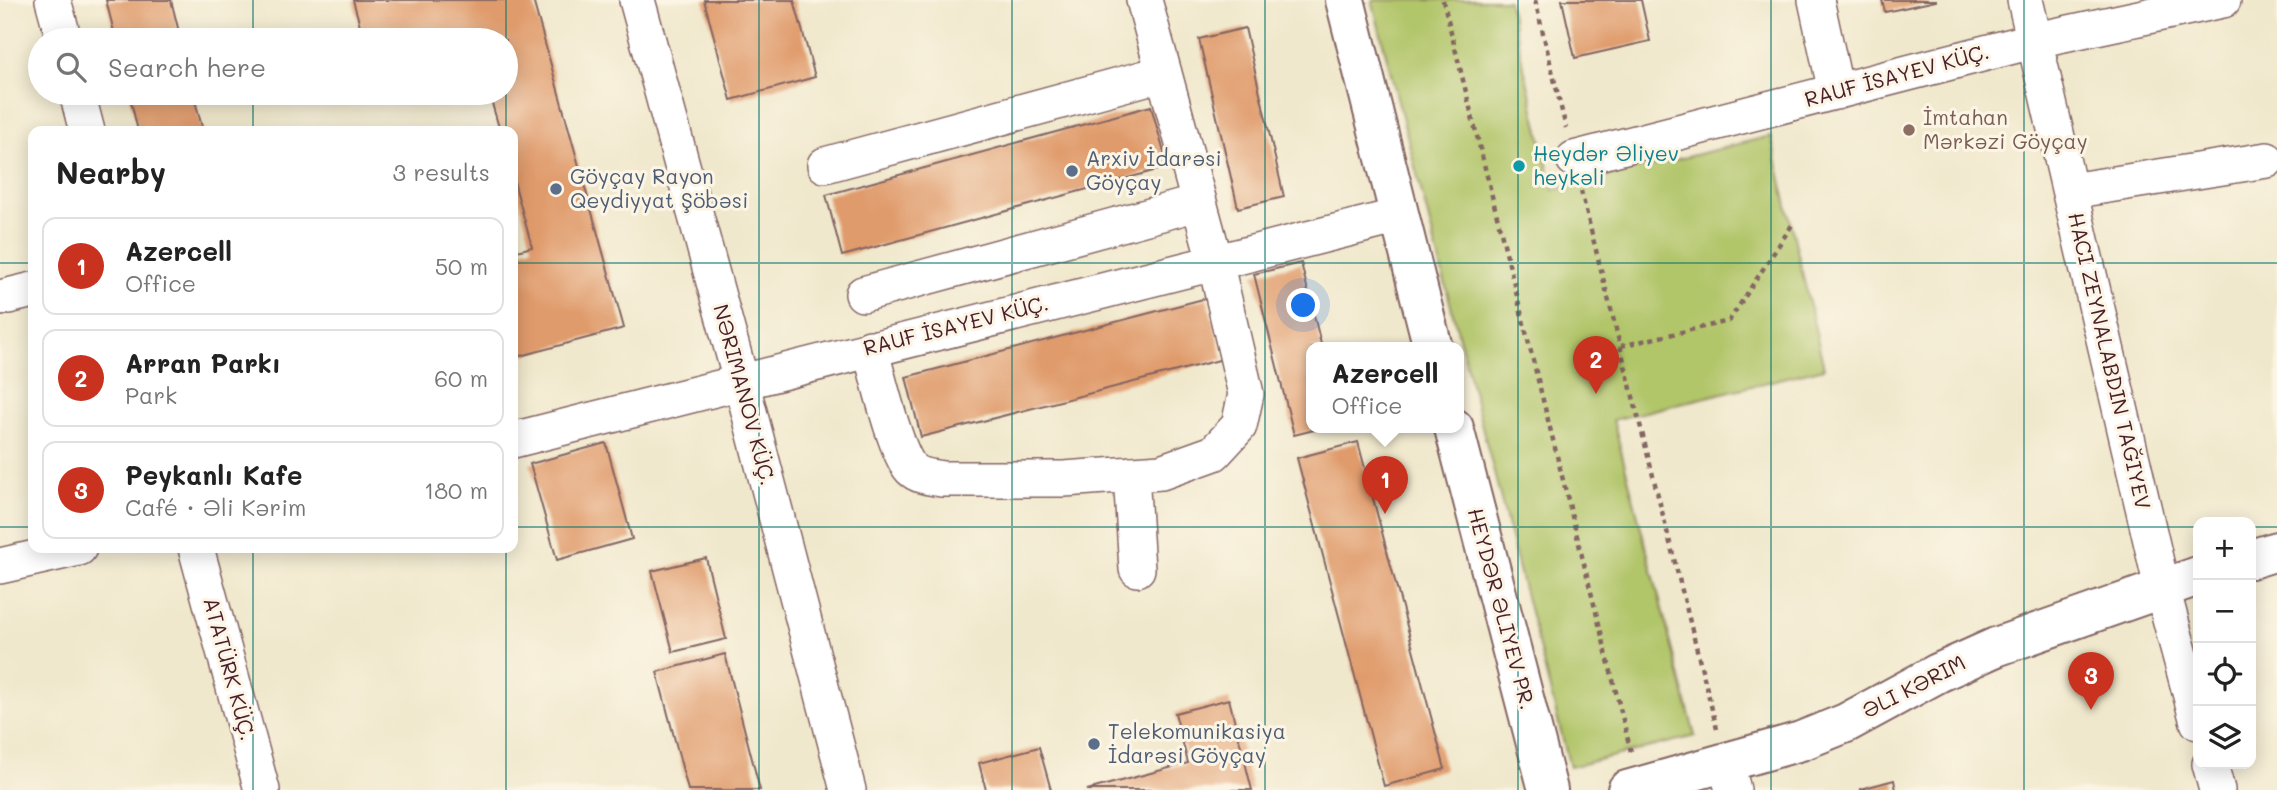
<!DOCTYPE html>
<html lang="en">
<head>
<meta charset="utf-8">
<style>
	:root { --surface:#fff; --page:#f2f2f2; --text:#222; --muted:#767676; --line:#e0e0e0; --accent:#c8321e }
	body { margin:0; font-family:Mali,sans-serif; background:var(--page); color:var(--text) }
	.controls { position:absolute; right:21px; bottom:21px; display:grid; overflow:hidden; border-radius:14px; box-shadow:0 4px 18px #0003 }
	.controls button { width:63px; height:63px; display:grid; place-items:center; padding:0; border:0; border-bottom:2px solid var(--line); background:var(--surface); color:var(--text); font:35px sans-serif }
	.you { position:absolute; left:1304px; top:306px; width:24px; height:24px; margin:-18px; border:5px solid #fff; border-radius:50%; background:#1a73e8; box-shadow:0 0 0 10px #1a73e833 }
	.badge { display:grid; place-items:center; width:46px; height:46px; border-radius:50%; background:var(--accent); color:#fff; font-size:23px; font-weight:700 }
	.pin { position:absolute; translate:-50% -58px; filter:drop-shadow(0 2px 4px #0008) }
	.pin::after { content:''; position:absolute; top:37px; width:24px; height:21px; background:inherit; clip-path:polygon(0 0,100% 0,50% 100%) }
	.popup { position:absolute; left:1306px; top:342px; width:158px; height:91px; box-sizing:border-box; display:grid; place-content:center; border-radius:14px; background:var(--surface); filter:drop-shadow(0 2px 5px #0005); font-size:23px; white-space:nowrap; color:var(--muted) }
	.popup b { font-size:26px; color:var(--text) }
	.popup::after { content:''; position:absolute; left:50%; top:100%; margin-left:-14px; border:14px solid transparent; border-top-color:var(--surface) }
	.list { margin:0; padding:0; list-style:none }
	h2 { display:flex; justify-content:space-between; align-items:center; height:91px; margin:0; padding:0 28px; font-size:30px }
	h2 small { font-size:23px; font-weight:400; color:var(--muted) }
	.list li { display:grid; grid-template-columns:46px 1fr auto; gap:21px; align-items:center; box-sizing:border-box; height:98px; margin:0 14px 14px; padding:0 14px; border:2px solid var(--line); border-radius:14px }
	.list b { display:block; font-size:26px; white-space:nowrap }
	.list p { margin:0; font-size:23px; white-space:nowrap; color:var(--muted) }
	.list em { font-size:23px; font-style:normal; color:var(--muted) }
	.icon { flex:none; width:38px; height:38px; fill:none; stroke:currentColor; stroke-width:2; stroke-linecap:round; stroke-linejoin:round }
	.map { position:relative; flex:none; width:2277px; height:790px; overflow:hidden }
	.search { position:absolute; background:var(--surface); box-shadow:0 4px 18px #0003; left:28px; top:28px; width:490px; height:77px; display:flex; align-items:center; gap:18px; box-sizing:border-box; padding:0 24px; border-radius:38px; color:var(--muted); font-size:26px }
	.panel { position:absolute; background:var(--surface); box-shadow:0 4px 18px #0003; left:28px; top:126px; width:490px; height:427px; border-radius:14px }
	.map>svg:first-child { display:block }
	.green { fill:#b1c569; stroke:#7e724a; stroke-width:2 }
	.building { fill:#e09b6c }
	.lines { fill:none; stroke-linecap:round; stroke-linejoin:round }
	.minor-casing { stroke:#846563; stroke-width:38 }
	.major-casing { stroke:#846563; stroke-width:42 }
	.path { stroke:#846563; stroke-width:4.5; stroke-dasharray:5 5; stroke-linecap:butt }
	.minor { stroke:#fff; stroke-width:35 }
	.major { stroke:#fff; stroke-width:38 }
	.grid { fill:none; stroke:#0f766e; stroke-width:2; stroke-opacity:0.55 }
	.education-dot { fill:#8d6e63; stroke:#fcf5e5; stroke-width:2.5 }
	.culture-dot { fill:#0f9aa8; stroke:#fcf5e5; stroke-width:2.5 }
	.service-dot { fill:#5c6f8a; stroke:#fcf5e5; stroke-width:2.5 }
	.labels { text-anchor:middle; stroke-width:6; stroke-linejoin:round; paint-order:stroke }
	.street-label { font-size:21px; fill:#4a1f2b; stroke:#fcf5e5 }
	.education-label { font-size:21px; fill:#785e54; stroke:#fcf5e5; text-anchor:start }
	.culture-label { font-size:21px; fill:#0d838f; stroke:#fcf5e5; text-anchor:start }
	.service-label { font-size:21px; fill:#4e5e75; stroke:#fcf5e5; text-anchor:start }
</style>
</head>
<body>
<div class="map">
<svg width="2277" height="790" viewBox="0 0 2277 790">
	<rect width="100%" height="100%" fill="#fcf5e5"/>
	<filter id="ink" filterUnits="userSpaceOnUse"><feTurbulence type="fractalNoise" baseFrequency=".0143" numOctaves="2"/><feDisplacementMap in="SourceGraphic" scale="14" xChannelSelector="R" yChannelSelector="G"/><feConvolveMatrix kernelMatrix="1 2 1 2 8 2 1 2 1" color-interpolation-filters="sRGB"/></filter>
	<filter id="wash" filterUnits="userSpaceOnUse"><feTurbulence type="fractalNoise" baseFrequency=".00686" numOctaves="4" result="noise"/><feDisplacementMap in="SourceGraphic" scale="28" xChannelSelector="R" yChannelSelector="G"/><feGaussianBlur stdDeviation="1.57" result="paint"/><feColorMatrix in="noise" values="0 0 0 0 0 0 0 0 0 0 0 0 0 0 0 0 0 1.4 0 .05"/><feComposite in="paint" operator="in"/></filter>
	<g filter="url(#wash)">
		<rect width="100%" height="100%" fill="#f0e8cc"/>
		<path class="green" d="M 1372,0 L 1508,0 L 1553,190 L 1771,136 L 1824,368 L 1613,420 L 1695,736 L 1570,767 Z"/>
		<g id="blocks">
			<path class="building" d="M 106,0 L 171,0 L 181,40 L 116,40 Z
				M 353,0 L 533,0 L 624,328 L 513,358 L 513,252 L 532,247 L 513,178 L 513,131 L 500,131 L 489,93 L 506,93 L 506,40 L 364,40 Z
				M 704,0 L 794,0 L 815,77 L 731,100 Z
				M 1562,0 L 1641,0 L 1650,41 L 1575,58 Z
				M 1882,0 L 1936,0 L 1936,1 L 1885,12 Z
				M 1245,28 L 1284,197 L 1238,208 L 1199,39 Z
				M 129,93 L 193,93 L 203,131 L 138,131 Z
				M 1151,106 L 1168,167 L 842,256 L 826,195 Z
				M 1301,263 L 1322,348 L 1312,348 L 1312,428 L 1318,429 L 1294,435 L 1254,274 Z
				M 1207,298 L 1223,359 L 921,437 L 906,377 Z
				M 1358,442 L 1445,769 L 1384,786 L 1297,458 Z
				M 606,443 L 632,539 L 557,560 L 530,464 Z
				M 706,558 L 726,639 L 673,652 L 652,571 Z
				M 725,654 L 760,790 L 688,790 L 657,672 Z
				M 1229,699 L 1252,790 L 1087,790 L 1188,763 L 1175,713 Z
				M 1039,747 L 1051,790 L 986,790 L 979,763 Z
				M 1894,780 L 1896,790 L 1861,790 L 1861,789 Z"/>
		</g>
	</g>
	<g filter="url(#ink)">
		<use href="#blocks" fill-opacity="0" stroke="#846563" stroke-width="2"/>
		<g class="lines">
			<g class="minor-casing">
				<path id="minor" d="M 53,0 L 64,40
					M 637,0 L 741,381 L 848,790
					M 1816,0 L 1836,92
					M 2025,0 L 2162,588 L 2198,722
					M 77,93 L 87,131
					M 1574,159 L 2036,40 L 2223,0
					M 825,165 L 1164,73
					M 2070,191 L 2267,160
					M 863,294 L 1198,203
					M 0,298 L 33,290
					M 870,348 C 878,376 894,449 911,469 C 919,477 932,477 942,479 L 1064,479 L 1161,472 L 1214,453 L 1239,426 L 1246,394 L 1215,261 L 1144,0
					M 513,440 L 1399,216
					M 1131,474 L 1137,569
					M 196,548 L 262,790
					M 0,566 L 79,548
					M 1726,763 L 1733,790
					M 2210,764 L 2217,790"/>
			</g>
			<g class="major-casing">
				<path id="major" d="M 1345,0 L 1433,348
					M 1454,428 L 1548,790
					M 2251,559 L 2277,551
					M 1627,790 L 1801,741 L 1846,723 L 1938,673 L 1996,647 L 2198,576"/>
			</g>
			<path class="path" d="M 1443,0 L 1631,752
				M 1535,0 L 1566,128
				M 1581,191 L 1717,729
				M 1621,346 L 1729,321 L 1792,225"/>
			<use href="#minor" class="minor"/>
			<use href="#major" class="major"/>
		</g>
	</g>
	<path class="grid" d="M 253,0 L 253,40M 506,0 L 506,131M 759,0 L 759,790M 1012,0 L 1012,790M 1265,0 L 1265,790M 1518,0 L 1518,790M 1771,0 L 1771,790M 2024,0 L 2024,790M 253,93 L 253,131M 0,263 L 33,263M 513,263 L 2277,263M 0,527 L 33,527M 513,527 L 2198,527M 2251,527 L 2277,527M 253,548 L 253,790M 506,548 L 506,790"/>
	<circle class="education-dot" cx="1909" cy="130" r="7"/>
	<circle class="culture-dot" cx="1519" cy="166" r="7"/>
	<g class="service-dot">
		<circle cx="1072" cy="171" r="7"/>
		<circle cx="556" cy="189" r="7"/>
		<circle cx="1094" cy="744" r="7"/>
	</g>
	<g class="labels">
		<g class="street-label">
			<text transform="translate(1897 76) rotate(-15)" y="7">RAUF İSAYEV KÜÇ.</text>
			<text transform="translate(956 326) rotate(-14)" y="7">RAUF İSAYEV KÜÇ.</text>
			<text transform="translate(2109 361) rotate(77)" y="7">HACI ZEYNALABDIN TAĞIYEV</text>
			<text transform="translate(744 395) rotate(75)" y="7">NƏRIMANOV KÜÇ.</text>
			<text transform="translate(1501 609) rotate(75)" y="7">HEYDƏR ƏLIYEV PR.</text>
			<text transform="translate(229 669) rotate(75)" y="7">ATATÜRK KÜÇ.</text>
			<text transform="translate(1914 687) rotate(-27)" y="7">ƏLI KƏRIM</text>
		</g>
		<g class="education-label">
			<text x="1923" y="125">İmtahan<tspan x="1923" dy="24">Mərkəzi Göyçay</tspan></text>
		</g>
		<g class="culture-label">
			<text x="1533" y="161">Heydər Əliyev<tspan x="1533" dy="24">heykəli</tspan></text>
		</g>
		<g class="service-label">
			<text x="1086" y="166">Arxiv İdarəsi<tspan x="1086" dy="24">Göyçay</tspan></text>
			<text x="570" y="184">Göyçay Rayon<tspan x="570" dy="24">Qeydiyyat Şöbəsi</tspan></text>
			<text x="1108" y="739">Telekomunikasiya<tspan x="1108" dy="24">İdarəsi Göyçay</tspan></text>
		</g>
	</g>
</svg>
<div class="controls">
<button>+</button>
<button>−</button>
<button><svg class="icon" aria-label="locate" viewBox="0 0 24 24"><circle cx="12" cy="12" r="6"/><path d="M12 2v4M12 18v4M2 12h4M18 12h4"/></svg></button>
<button><svg class="icon" aria-label="layers" viewBox="0 0 24 24"><path d="M12 4l9 5-9 5-9-5zM3 14l9 5 9-5"/></svg></button>
</div>
<div class="you"></div>
<div class="pin badge" style="left:1385px;top:514px">1</div>
<div class="popup"><b>Azercell</b>Office</div>
<div class="pin badge" style="left:1596px;top:394px">2</div>
<div class="pin badge" style="left:2091px;top:710px">3</div>
<div class="search"><svg class="icon" aria-label="search" viewBox="0 0 24 24"><circle cx="10" cy="10" r="6"/><path d="M15 15l6 6"/></svg>Search here</div>
<section class="panel">
<h2>Nearby<small>3 results</small></h2>
<ul class="list">
<li><span class="badge">1</span><div><b>Azercell</b><p>Office</p></div><em>50 m</em></li>
<li><span class="badge">2</span><div><b>Arran Parkı</b><p>Park</p></div><em>60 m</em></li>
<li><span class="badge">3</span><div><b>Peykanlı Kafe</b><p>Café · Əli Kərim</p></div><em>180 m</em></li>
</ul>
</section>
</div>
</body>
</html>
